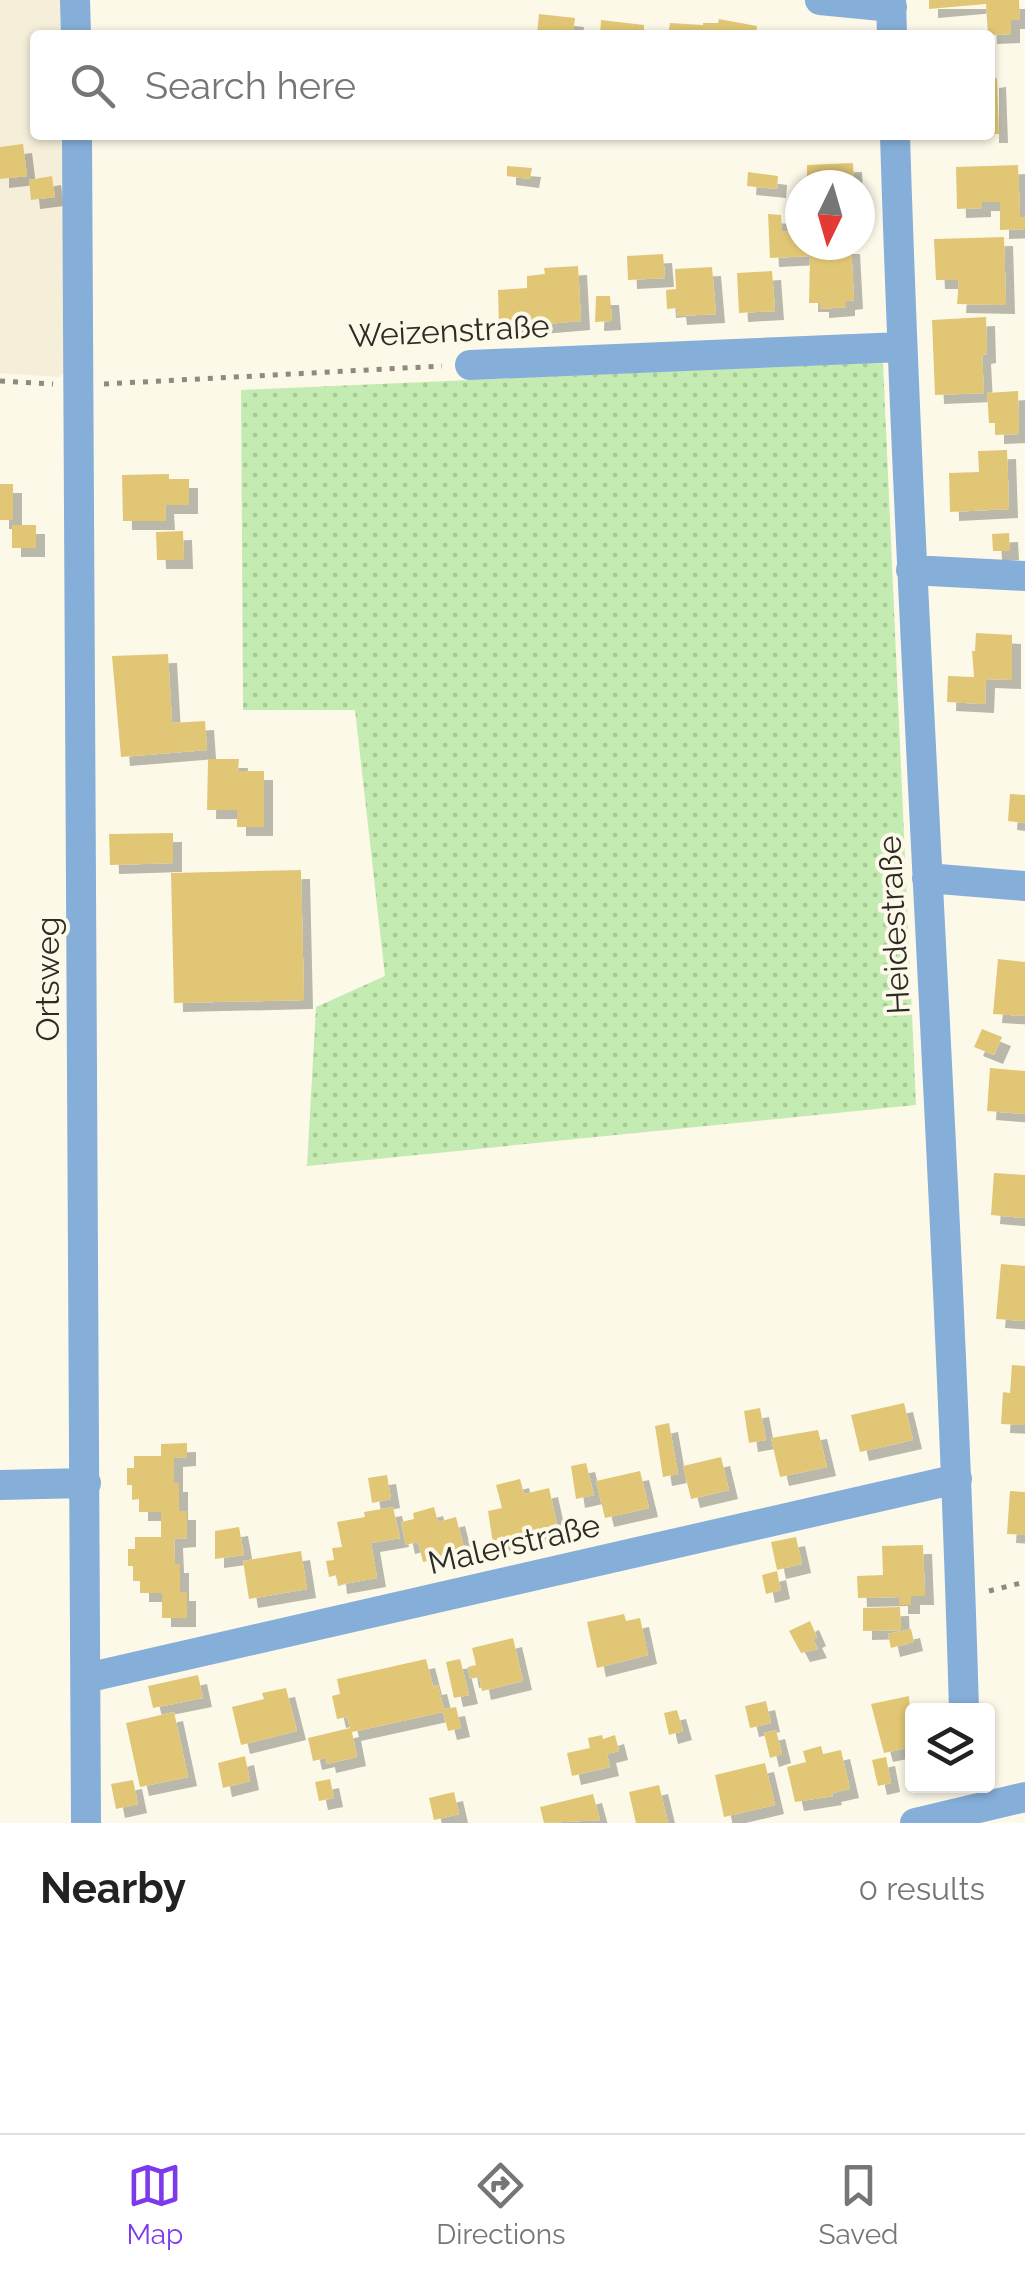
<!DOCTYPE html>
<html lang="en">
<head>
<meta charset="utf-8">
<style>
	:root { --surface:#fff; --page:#f2f2f2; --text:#222; --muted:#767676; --line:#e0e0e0; --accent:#7c3aed }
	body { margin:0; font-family:Raleway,sans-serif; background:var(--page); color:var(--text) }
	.controls { position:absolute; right:30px; bottom:30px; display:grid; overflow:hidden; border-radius:10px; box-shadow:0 2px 8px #0004 }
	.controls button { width:90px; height:90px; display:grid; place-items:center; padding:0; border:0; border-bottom:2px solid var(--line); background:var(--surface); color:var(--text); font:50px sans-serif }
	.compass { position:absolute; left:785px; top:170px; width:90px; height:90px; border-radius:50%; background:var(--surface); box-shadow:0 2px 8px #0004; rotate:185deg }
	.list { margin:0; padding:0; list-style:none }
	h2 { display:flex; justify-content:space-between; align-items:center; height:130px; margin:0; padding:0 40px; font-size:42px }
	h2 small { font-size:32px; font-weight:400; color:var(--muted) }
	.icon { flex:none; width:55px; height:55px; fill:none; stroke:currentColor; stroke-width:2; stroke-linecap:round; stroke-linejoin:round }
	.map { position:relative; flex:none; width:1025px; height:1823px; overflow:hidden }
	.search { position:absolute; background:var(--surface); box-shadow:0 2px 8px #0004; left:30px; right:30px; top:30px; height:110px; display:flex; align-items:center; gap:25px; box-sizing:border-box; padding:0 35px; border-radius:10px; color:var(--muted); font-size:38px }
	.sheet { height:310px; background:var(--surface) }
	nav { display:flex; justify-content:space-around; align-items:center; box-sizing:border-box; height:140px; border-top:2px solid var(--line); background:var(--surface); font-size:28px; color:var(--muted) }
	nav a { display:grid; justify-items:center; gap:5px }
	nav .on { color:var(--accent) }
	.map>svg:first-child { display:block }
	.built { fill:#f5eed8 }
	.grass { fill:url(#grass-dots) }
	.building { fill:#e1c774; filter:url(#shadow) }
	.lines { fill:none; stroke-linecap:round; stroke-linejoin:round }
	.path { stroke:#8d8a7f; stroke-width:5; stroke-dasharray:5 8; stroke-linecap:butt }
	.minor { stroke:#85aed8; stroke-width:30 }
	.labels { text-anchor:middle; stroke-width:8; stroke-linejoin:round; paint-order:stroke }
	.street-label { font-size:32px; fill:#2d2b25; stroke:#fdf9e9 }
</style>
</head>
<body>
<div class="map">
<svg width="1025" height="1823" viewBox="0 0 1025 1823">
	<defs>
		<pattern id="grass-dots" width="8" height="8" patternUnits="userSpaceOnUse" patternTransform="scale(2.5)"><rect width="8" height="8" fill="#c4ebb1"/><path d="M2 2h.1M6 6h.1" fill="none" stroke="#a9ca98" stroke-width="1.8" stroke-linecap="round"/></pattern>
		<filter id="shadow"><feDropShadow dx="9" dy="9" stdDeviation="0" flood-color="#0004"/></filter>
	</defs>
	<rect width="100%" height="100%" fill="#fdf9e9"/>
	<path class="built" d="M 0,0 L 61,0 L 62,35 L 35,35 L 35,135 L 65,135 L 72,365 L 59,377 L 0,373 Z"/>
	<path class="grass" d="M 883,362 L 916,1105 L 307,1166 L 316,1007 L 385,976 L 355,710 L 243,710 L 241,390 Z"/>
	<path class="building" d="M 929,0 L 1019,0 L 1020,20 L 1011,20 L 1011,34 L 988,35 L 986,4 L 929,9 Z
		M 539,14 L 575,18 L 573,35 L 537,35 Z
		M 719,19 L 757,26 L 756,35 L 668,35 L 670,23 L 703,25 L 703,23 L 718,23 Z
		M 601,20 L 644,25 L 644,35 L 600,35 Z
		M 997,78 L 999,134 L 990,134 L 990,79 Z
		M 23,144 L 27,176 L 0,179 L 0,147 Z
		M 853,163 L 854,185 L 807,185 L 807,165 Z
		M 1018,165 L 1020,217 L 1025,217 L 1025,229 L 1000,230 L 1000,202 L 982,202 L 982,208 L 957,209 L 956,167 Z
		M 507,166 L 532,168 L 530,179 L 507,176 Z
		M 748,172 L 778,176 L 777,189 L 747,186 Z
		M 52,176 L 55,197 L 31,200 L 29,180 Z
		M 768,214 L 781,215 L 782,232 L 800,231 L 800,245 L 851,245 L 854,300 L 846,301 L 846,307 L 820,309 L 820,303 L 809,303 L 810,256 L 770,258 Z
		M 1004,237 L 1006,305 L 957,304 L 959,280 L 936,280 L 934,239 Z
		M 663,254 L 665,278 L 628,280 L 627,256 Z
		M 578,266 L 581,321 L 499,328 L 498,290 L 527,288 L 527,276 L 545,274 L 544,268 Z
		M 712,267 L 716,314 L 678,316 L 677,308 L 667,309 L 666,290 L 676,289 L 675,269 Z
		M 772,271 L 775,311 L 739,313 L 737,273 Z
		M 596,296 L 610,296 L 612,321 L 595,322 Z
		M 986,317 L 987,354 L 982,355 L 984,393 L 935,395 L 932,320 Z
		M 1018,391 L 1019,434 L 995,435 L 995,423 L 989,423 L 987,393 Z
		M 1007,450 L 1009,509 L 950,512 L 949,473 L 979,472 L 978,451 Z
		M 169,474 L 169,479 L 189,479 L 189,505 L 165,505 L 166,521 L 123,521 L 122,475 Z
		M 0,484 L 13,484 L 13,520 L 0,520 Z
		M 12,525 L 36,525 L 36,548 L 12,548 Z
		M 183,531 L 184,560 L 157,560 L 156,532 Z
		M 1009,533 L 1010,551 L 993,551 L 992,534 Z
		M 976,633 L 1012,635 L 1012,680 L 986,679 L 985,704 L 947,702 L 948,676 L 974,677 L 972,651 L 975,651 Z
		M 168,654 L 172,723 L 205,721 L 207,750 L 121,757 L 112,656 Z
		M 208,759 L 239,759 L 238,771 L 264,771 L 264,827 L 237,827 L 237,810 L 207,810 Z
		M 1010,794 L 1025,795 L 1025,823 L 1008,821 Z
		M 173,833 L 173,863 L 110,865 L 109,834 Z
		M 301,870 L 304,1000 L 174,1003 L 171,873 Z
		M 998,959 L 1025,962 L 1025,1016 L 993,1014 Z
		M 982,1029 L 1002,1037 L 994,1055 L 974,1047 Z
		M 990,1068 L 1025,1071 L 1025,1114 L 987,1111 Z
		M 994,1173 L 1025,1175 L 1025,1218 L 991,1215 Z
		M 1001,1264 L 1025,1266 L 1025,1321 L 996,1319 Z
		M 1012,1365 L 1025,1366 L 1025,1425 L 1001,1424 L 1003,1392 L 1010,1393 Z
		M 904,1403 L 913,1440 L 860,1452 L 851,1415 Z
		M 760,1408 L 766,1440 L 749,1443 L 744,1411 Z
		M 669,1423 L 678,1474 L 663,1477 L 655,1426 Z
		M 818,1430 L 827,1467 L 780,1477 L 771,1438 Z
		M 187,1443 L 187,1457 L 174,1458 L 174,1483 L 179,1483 L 179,1511 L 187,1511 L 187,1538 L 174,1539 L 175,1564 L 180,1564 L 180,1592 L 187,1592 L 187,1618 L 162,1618 L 162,1593 L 140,1593 L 140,1581 L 133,1581 L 133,1566 L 128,1566 L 128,1549 L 135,1549 L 135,1537 L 161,1537 L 161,1512 L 139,1512 L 139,1499 L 132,1500 L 132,1485 L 127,1485 L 127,1468 L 134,1468 L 134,1456 L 161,1456 L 161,1444 Z
		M 721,1457 L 729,1490 L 691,1499 L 683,1466 Z
		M 586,1463 L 594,1495 L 576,1499 L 571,1466 Z
		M 640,1471 L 649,1508 L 605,1518 L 596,1481 Z
		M 387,1475 L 391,1499 L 372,1503 L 368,1478 Z
		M 520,1479 L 524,1494 L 549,1488 L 558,1529 L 493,1544 L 488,1511 L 502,1508 L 496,1485 Z
		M 1010,1491 L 1025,1492 L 1025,1535 L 1007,1534 Z
		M 393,1507 L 400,1538 L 371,1543 L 377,1578 L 338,1585 L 337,1575 L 329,1577 L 326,1561 L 334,1560 L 332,1548 L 342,1547 L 337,1522 L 365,1517 L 364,1512 Z
		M 434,1507 L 438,1522 L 456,1517 L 465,1552 L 423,1562 L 418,1542 L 406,1545 L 401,1522 L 414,1519 L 413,1513 Z
		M 239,1527 L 244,1555 L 215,1559 L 215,1531 Z
		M 796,1537 L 802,1564 L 777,1570 L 771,1542 Z
		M 923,1545 L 925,1596 L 911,1596 L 911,1605 L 899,1605 L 899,1597 L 858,1598 L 857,1576 L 883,1575 L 882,1546 Z
		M 301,1551 L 307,1589 L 249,1599 L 243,1561 Z
		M 777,1571 L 781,1590 L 766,1594 L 762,1575 Z
		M 900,1607 L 901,1630 L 863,1631 L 863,1608 Z
		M 624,1614 L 626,1621 L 640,1618 L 648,1655 L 597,1668 L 587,1622 Z
		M 810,1621 L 817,1637 L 813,1639 L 818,1649 L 801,1653 L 789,1631 Z
		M 911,1629 L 914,1642 L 891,1648 L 888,1634 Z
		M 513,1638 L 523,1681 L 482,1691 L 479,1677 L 470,1679 L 468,1667 L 476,1665 L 472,1648 Z
		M 426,1659 L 433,1686 L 438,1685 L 444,1709 L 456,1707 L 461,1728 L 448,1731 L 443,1712 L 352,1732 L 357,1757 L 327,1764 L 326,1758 L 313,1761 L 308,1738 L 350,1728 L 347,1717 L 337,1719 L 332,1696 L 340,1694 L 337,1679 Z
		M 460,1659 L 469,1695 L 454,1698 L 446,1662 Z
		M 198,1675 L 203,1698 L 153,1708 L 148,1686 Z
		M 286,1688 L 297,1731 L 241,1745 L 232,1707 L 264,1699 L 262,1693 Z
		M 909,1696 L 912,1747 L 884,1753 L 871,1704 Z
		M 766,1701 L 771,1723 L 750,1728 L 745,1706 Z
		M 677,1710 L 683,1731 L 669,1735 L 664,1713 Z
		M 174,1712 L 188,1777 L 140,1787 L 126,1723 Z
		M 776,1730 L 782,1754 L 770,1758 L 764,1733 Z
		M 602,1735 L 603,1739 L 615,1735 L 619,1751 L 607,1754 L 610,1767 L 572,1776 L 567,1753 L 590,1748 L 588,1738 Z
		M 821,1746 L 823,1754 L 841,1750 L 850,1789 L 832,1793 L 833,1796 L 795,1802 L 787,1767 L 806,1762 L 803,1751 Z
		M 245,1756 L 250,1781 L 223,1788 L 218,1763 Z
		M 886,1757 L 891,1783 L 878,1786 L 872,1760 Z
		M 765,1763 L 775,1805 L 724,1817 L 715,1775 Z
		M 330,1779 L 334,1798 L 319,1801 L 315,1782 Z
		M 133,1780 L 138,1804 L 116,1809 L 111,1784 Z
		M 659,1785 L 668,1823 L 636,1823 L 629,1792 Z
		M 454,1792 L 459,1814 L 434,1820 L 429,1798 Z
		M 593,1794 L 600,1820 L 544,1823 L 540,1807 Z"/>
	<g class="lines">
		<path class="path" d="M 0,381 L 53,384
			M 104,384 L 442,366
			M 989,1591 L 1025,1582"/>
		<path class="minor" d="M 75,0 L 76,35
			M 820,0 L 892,7
			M 891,0 L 892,35
			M 77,135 L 86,1823
			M 895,135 C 911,660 949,1185 964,1710
			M 470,365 L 902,347
			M 911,570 L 1025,576
			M 927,878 L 1025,886
			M 0,1485 L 86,1483
			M 86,1678 L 957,1479
			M 915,1823 L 1025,1797"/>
	</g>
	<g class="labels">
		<g class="street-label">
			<text transform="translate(449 331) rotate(-3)" y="11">Weizenstraße</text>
			<text transform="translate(894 925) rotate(-93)" y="11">Heidestraße</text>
			<text transform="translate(48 979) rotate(-90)" y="11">Ortsweg</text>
			<text transform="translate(514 1544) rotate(-13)" y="11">Malerstraße</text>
		</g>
	</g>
</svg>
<div class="controls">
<button><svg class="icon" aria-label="layers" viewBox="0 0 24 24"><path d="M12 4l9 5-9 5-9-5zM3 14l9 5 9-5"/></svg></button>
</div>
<svg class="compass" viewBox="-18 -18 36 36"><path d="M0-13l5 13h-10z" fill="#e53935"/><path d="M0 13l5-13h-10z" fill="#767676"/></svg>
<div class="search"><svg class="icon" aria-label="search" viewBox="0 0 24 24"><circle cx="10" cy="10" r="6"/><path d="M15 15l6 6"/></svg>Search here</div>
</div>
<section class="sheet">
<h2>Nearby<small>0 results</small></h2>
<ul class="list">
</ul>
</section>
<nav>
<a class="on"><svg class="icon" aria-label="map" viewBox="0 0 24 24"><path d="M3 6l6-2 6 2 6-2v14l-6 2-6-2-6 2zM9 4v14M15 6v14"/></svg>Map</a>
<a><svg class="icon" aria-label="directions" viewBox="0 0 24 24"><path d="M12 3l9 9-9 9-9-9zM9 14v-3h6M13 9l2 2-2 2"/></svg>Directions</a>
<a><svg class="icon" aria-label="saved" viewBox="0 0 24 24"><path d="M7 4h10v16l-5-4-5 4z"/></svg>Saved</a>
</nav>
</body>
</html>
